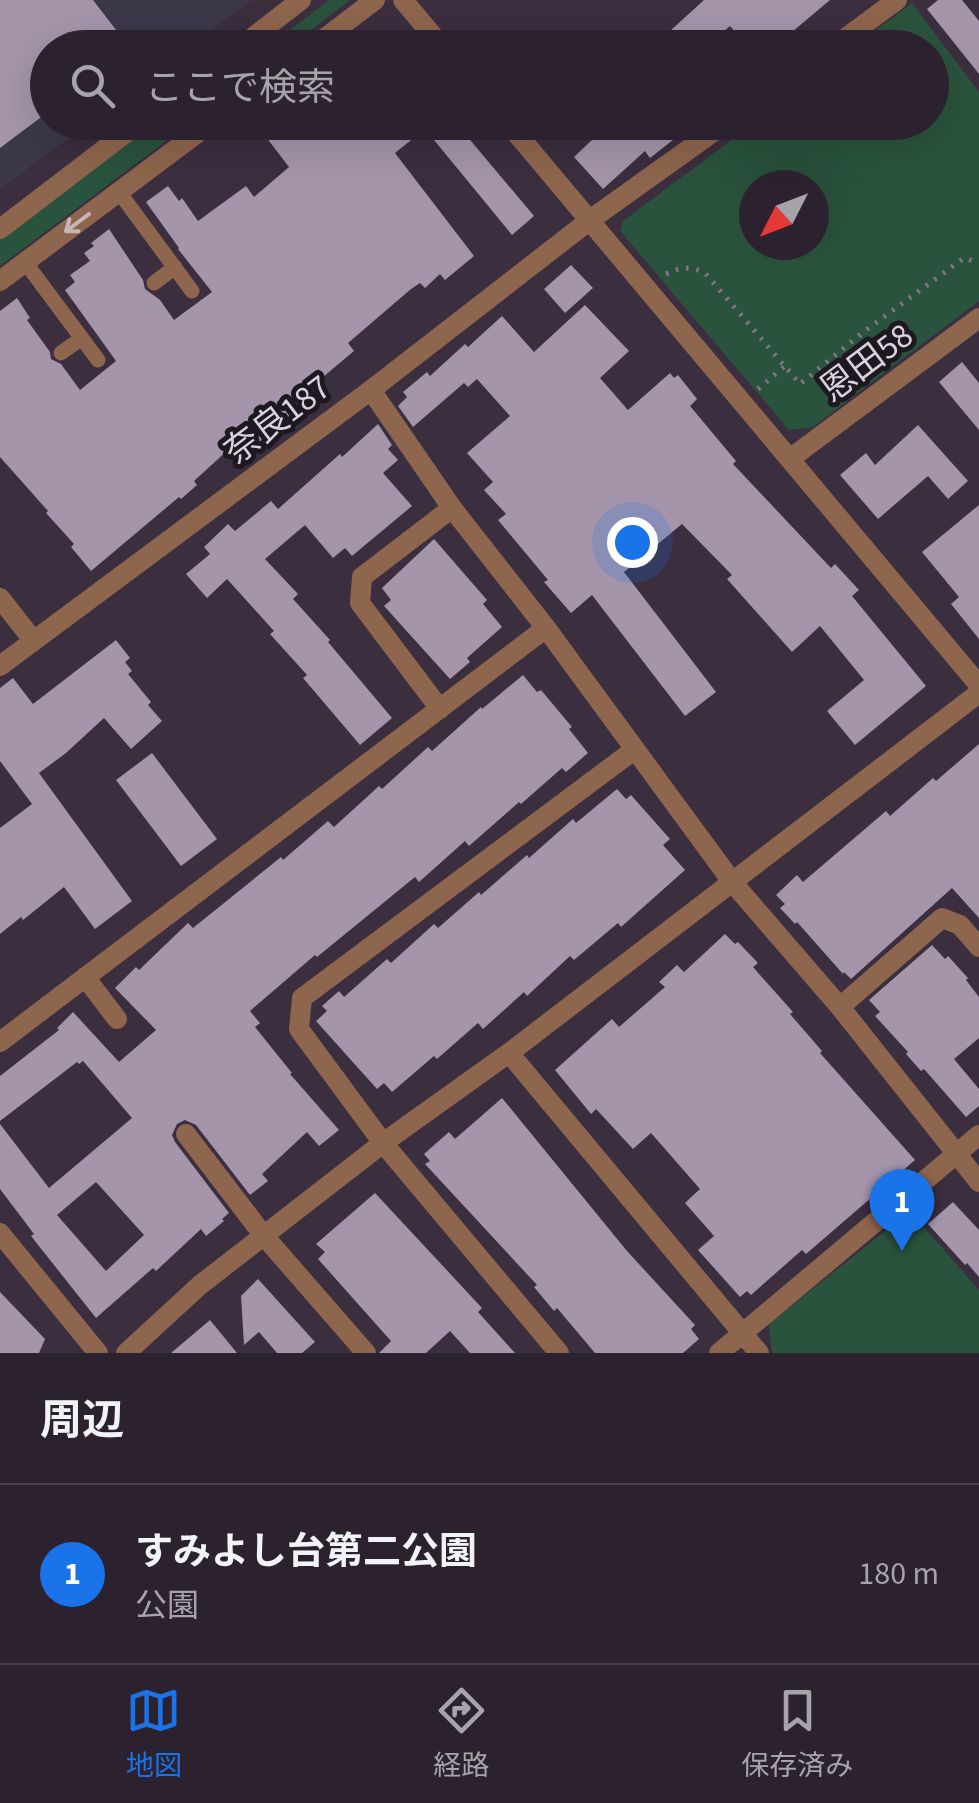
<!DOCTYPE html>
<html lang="ja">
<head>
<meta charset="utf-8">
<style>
	:root { --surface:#2c222f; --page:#382f3b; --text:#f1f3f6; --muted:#a6a4aa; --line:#483f4b; --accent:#1a73e8 }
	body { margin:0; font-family:"Source Sans 3","Noto Sans JP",sans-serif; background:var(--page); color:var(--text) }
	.compass { position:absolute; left:739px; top:170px; width:90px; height:90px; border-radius:50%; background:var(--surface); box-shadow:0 10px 40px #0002; rotate:228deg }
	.you { position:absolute; left:632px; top:542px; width:35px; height:35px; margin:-25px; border:8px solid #fff; border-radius:50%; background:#1a73e8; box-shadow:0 0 0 15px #1a73e833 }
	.badge { display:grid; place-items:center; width:65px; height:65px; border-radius:50%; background:var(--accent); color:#fff; font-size:32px; font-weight:700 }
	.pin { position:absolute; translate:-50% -82px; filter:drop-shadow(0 2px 5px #0008) }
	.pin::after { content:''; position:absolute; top:52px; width:35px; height:30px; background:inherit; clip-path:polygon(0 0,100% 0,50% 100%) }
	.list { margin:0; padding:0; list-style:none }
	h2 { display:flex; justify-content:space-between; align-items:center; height:130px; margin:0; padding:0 40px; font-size:42px }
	h2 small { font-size:32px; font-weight:400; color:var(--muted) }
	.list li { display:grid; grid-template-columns:65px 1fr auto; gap:30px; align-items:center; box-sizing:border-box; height:180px; padding:0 40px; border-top:2px solid var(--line) }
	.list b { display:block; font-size:38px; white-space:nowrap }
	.list p { margin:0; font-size:32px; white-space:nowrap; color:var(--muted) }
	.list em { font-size:32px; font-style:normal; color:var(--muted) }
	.icon { flex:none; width:55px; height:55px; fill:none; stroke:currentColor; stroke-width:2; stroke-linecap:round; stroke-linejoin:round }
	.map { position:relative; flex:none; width:979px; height:1353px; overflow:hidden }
	.search { position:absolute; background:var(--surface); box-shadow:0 10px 40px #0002; left:30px; right:30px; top:30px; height:110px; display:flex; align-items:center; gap:25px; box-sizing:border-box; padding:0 35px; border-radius:55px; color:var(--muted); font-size:38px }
	.sheet { height:310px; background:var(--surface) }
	nav { display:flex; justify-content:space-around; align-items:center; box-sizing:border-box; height:140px; border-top:2px solid var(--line); background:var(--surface); font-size:28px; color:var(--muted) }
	nav a { display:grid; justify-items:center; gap:5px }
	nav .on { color:var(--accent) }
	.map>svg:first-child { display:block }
	.education { fill:#3c384a }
	.green { fill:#2a533d; fill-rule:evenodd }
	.building { fill:#a495aa; fill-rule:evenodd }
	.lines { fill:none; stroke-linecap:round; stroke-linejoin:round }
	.path { stroke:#817684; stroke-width:5; stroke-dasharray:2.5 8; stroke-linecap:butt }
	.service { stroke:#8e654d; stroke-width:15 }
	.minor { stroke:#8e654d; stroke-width:20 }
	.tertiary { stroke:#8e654d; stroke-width:20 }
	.oneway { stroke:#c6b6b8 }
	.labels { text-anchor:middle; stroke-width:10; stroke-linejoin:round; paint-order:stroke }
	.street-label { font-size:35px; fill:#d9d1dc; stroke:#1e1921 }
</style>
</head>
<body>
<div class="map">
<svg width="979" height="1353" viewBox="0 0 979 1353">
	<rect width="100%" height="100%" fill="#3b2e3f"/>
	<path class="education" d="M 0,0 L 252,0 L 189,47 L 48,48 L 48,122 L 89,123 L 0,189 Z"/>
	<path class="green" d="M 329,0 L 350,0 L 289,47 L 268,47 Z
		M 912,3 L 979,92 L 979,301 L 813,427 L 789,430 L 620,231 L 623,221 L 754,123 L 932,122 L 932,48 L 853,47 ZM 814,185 L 814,245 L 754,245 L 754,185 Z
		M 153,123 L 190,123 L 0,266 L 0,238 Z
		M 910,1211 L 979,1290 L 979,1353 L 772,1353 L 769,1324 Z"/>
	<path class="building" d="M 0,0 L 93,0 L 130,48 L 48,48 L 48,112 L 0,148 Z
		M 704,0 L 830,0 L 773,48 L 749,48 L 730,26 L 722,33 L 720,30 L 699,48 L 685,48 L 670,31 Z
		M 938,0 L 962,0 L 979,21 L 979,74 L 927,9 Z
		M 285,122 L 455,122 L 534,216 L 512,235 L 425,129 L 395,153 L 474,256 L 445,280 L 440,274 L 425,288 L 420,283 L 411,289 L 348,343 L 354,351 L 304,393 L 311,401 L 284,424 L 282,422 L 240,460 L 229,449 L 194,481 L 197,485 L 181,499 L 179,497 L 91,571 L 71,547 L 74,544 L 46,513 L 48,511 L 0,457 L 0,311 L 17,298 L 30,318 L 27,320 L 50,352 L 51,359 L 61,364 L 80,390 L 116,361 L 65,290 L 75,282 L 70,275 L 90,261 L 84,253 L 94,246 L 91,243 L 109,229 L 143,280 L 145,289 L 160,300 L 174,320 L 212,292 L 178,249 L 179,248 L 146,202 L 168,186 L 179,201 L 182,198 L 198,221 L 246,186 L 254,197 L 289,167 L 266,137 Z
		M 611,122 L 667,122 L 678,136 L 650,158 L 645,151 L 603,189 L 574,157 Z
		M 571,265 L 593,288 L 565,313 L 544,289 Z
		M 585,305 L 629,351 L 600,378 L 628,410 L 670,373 L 674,378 L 678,375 L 697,399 L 690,406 L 736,461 L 733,464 L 831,568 L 835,564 L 859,590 L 852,596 L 926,686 L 855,745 L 827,711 L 864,680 L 820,626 L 792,652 L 727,579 L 732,575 L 682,524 L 624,572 L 716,692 L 685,716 L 592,595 L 571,613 L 544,582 L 548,580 L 498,520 L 506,514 L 484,490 L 493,482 L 467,453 L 510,416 L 477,379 L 468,387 L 464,383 L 413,427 L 398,406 L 407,397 L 403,392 L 427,372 L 430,376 L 465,344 L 468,347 L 502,316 L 534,352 Z
		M 962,362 L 979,383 L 979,430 L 939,382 Z
		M 378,424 L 392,445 L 388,449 L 398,460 L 383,473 L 412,506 L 352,556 L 345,548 L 333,558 L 305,525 L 265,559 L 298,594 L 293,599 L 330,640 L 328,642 L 392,718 L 360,745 L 303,678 L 307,675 L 270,634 L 274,631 L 227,579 L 207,598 L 186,574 L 210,554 L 204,547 L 228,524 L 235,531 L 271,501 L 278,509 L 340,454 L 342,457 Z
		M 918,425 L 968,481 L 948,499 L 928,476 L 878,519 L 840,475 L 866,453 L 875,465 Z
		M 979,505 L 979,639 L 951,604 L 959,597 L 922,552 Z
		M 434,539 L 487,600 L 483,604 L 502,627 L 467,658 L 470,662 L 450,679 L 384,606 L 391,600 L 382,588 Z
		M 116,640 L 130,658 L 125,662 L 132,671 L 128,674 L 151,702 L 148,705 L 162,721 L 131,749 L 104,718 L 66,753 L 39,773 L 132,901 L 95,929 L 64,887 L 23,920 L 21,917 L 0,934 L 0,828 L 32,804 L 0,761 L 0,688 L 13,678 L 33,704 Z
		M 523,675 L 537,692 L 541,690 L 572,727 L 569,729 L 588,753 L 566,772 L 562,768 L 521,804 L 519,802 L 469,846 L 465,841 L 419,882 L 415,877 L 317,957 L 315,955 L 250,1011 L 260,1023 L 255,1027 L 292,1073 L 290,1074 L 339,1130 L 319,1146 L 307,1132 L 262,1174 L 268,1181 L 250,1195 L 196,1125 L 185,1120 L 177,1124 L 172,1135 L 175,1142 L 229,1213 L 222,1219 L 224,1221 L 206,1236 L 201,1229 L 156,1271 L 153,1268 L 96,1318 L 31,1236 L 34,1234 L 0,1189 L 0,1124 L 49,1188 L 132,1118 L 83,1061 L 79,1064 L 77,1062 L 0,1121 L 0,1076 L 59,1030 L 57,1028 L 73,1012 L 119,1062 L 156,1030 L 115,988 L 136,967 L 139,970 L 188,923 L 193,928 L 281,857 L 283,860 L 328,821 L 334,827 L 379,786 L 382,789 L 428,747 L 432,751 L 481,707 L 482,709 ZM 96,1182 L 144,1235 L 106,1271 L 57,1215 Z
		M 979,744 L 979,918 L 952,888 L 851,979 L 844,972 L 843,974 L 797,922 L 795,924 L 780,908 L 785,904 L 776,895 L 797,875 L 803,882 L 886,811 L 890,816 L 933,778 L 936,781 Z
		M 152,753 L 217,839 L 181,866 L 116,780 Z
		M 617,789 L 626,799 L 631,795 L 670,839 L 663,845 L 685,870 L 621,927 L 618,923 L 574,960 L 570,956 L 527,996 L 524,992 L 483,1029 L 478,1023 L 437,1059 L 434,1056 L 392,1092 L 384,1083 L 377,1089 L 316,1021 L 327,1011 L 322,1006 L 339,991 L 344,997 L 387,959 L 391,963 L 434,924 L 438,928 L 479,892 L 481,895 L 527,855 L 529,858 L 573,819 L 576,823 Z
		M 725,934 L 735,944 L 738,942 L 758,963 L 753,967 L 793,1012 L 790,1014 L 822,1051 L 820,1053 L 915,1160 L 806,1254 L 802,1250 L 751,1295 L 747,1291 L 740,1297 L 698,1250 L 714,1236 L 685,1203 L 700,1189 L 651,1133 L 633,1149 L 596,1109 L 591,1114 L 555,1070 L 612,1019 L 619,1027 L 665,987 L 659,982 L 677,965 L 684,972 Z
		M 932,945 L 945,959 L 948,956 L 968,978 L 966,980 L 979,997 L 979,1038 L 954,1059 L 979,1089 L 979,1106 L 966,1117 L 924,1069 L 921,1071 L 906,1054 L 908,1052 L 875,1016 L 880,1012 L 869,1000 Z
		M 502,1098 L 627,1251 L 695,1325 L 691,1329 L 699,1339 L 683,1353 L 595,1353 L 557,1308 L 554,1311 L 534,1287 L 537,1285 L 425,1164 L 430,1161 L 424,1154 L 449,1132 L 455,1139 Z
		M 375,1193 L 482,1308 L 478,1312 L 515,1353 L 470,1353 L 450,1331 L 426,1353 L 379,1353 L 391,1341 L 318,1259 L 325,1252 L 316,1244 Z
		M 953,1202 L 979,1230 L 979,1277 L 967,1263 L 965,1265 L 928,1224 Z
		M 258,1279 L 315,1342 L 302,1353 L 277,1353 L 259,1332 L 244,1345 L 241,1296 Z
		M 0,1292 L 45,1339 L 39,1353 L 0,1353 Z
		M 210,1320 L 237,1353 L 171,1353 Z"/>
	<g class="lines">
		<path class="path" d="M 666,274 C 681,267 690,266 705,273 L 800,384 L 866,330 L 964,258 L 979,263
			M 758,389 L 785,366"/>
		<path class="service" d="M 119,192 L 192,291
			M 25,262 L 98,360
			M 154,283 L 175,267
			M 61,353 L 82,338"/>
		<path class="minor" d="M 239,48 L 301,0
			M 312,48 L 375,0
			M 832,48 L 897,0
			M 0,229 L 140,122
			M 0,281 L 212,122
			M 371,390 L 452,508 L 546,628 L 733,883 L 840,1007 L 979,1182
			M 791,458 L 979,318
			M 0,598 L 33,640
			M 0,666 L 371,390 L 590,220 L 727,122
			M 440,709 L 360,603 L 362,577 L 452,508
			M 85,977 L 117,1019
			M 840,1007 L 942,918 L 960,925 L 979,947
			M 0,1042 L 546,628
			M 509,1053 L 759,1353
			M 186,1134 L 264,1236 L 366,1353
			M 0,1233 L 98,1353
			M 559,1353 L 383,1143 L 299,1029 L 302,998 L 634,750
			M 719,1353 L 979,1135"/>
		<path class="tertiary" d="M 403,0 L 443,48
			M 507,122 L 979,685
			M 126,1353 L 200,1285 L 383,1143 L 509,1053 L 979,693"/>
	</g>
	<defs><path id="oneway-shaft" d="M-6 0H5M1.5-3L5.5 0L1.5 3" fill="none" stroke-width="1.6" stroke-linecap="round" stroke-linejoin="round" transform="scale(2.5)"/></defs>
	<use class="oneway" href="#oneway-shaft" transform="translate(77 223) rotate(143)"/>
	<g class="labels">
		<g class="street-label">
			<text transform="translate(866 362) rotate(-37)" y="12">恩田58</text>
			<text transform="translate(277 419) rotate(-37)" y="12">奈良187</text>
		</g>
	</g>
</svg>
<svg class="compass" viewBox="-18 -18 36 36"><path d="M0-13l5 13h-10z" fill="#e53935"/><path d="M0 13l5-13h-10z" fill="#a6a4aa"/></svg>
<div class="you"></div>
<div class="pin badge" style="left:902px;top:1251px">1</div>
<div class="search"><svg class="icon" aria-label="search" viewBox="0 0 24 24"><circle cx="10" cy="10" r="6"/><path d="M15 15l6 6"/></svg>ここで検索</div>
</div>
<section class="sheet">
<h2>周辺<small></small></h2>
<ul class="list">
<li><span class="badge">1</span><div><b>すみよし台第二公園</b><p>公園</p></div><em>180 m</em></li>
</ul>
</section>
<nav>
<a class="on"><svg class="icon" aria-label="map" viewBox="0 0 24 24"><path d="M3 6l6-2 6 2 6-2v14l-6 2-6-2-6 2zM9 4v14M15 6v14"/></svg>地図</a>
<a><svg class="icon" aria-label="directions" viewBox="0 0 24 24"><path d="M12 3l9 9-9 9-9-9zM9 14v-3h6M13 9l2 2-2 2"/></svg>経路</a>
<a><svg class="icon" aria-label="saved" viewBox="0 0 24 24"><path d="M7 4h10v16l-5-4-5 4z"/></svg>保存済み</a>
</nav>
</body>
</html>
